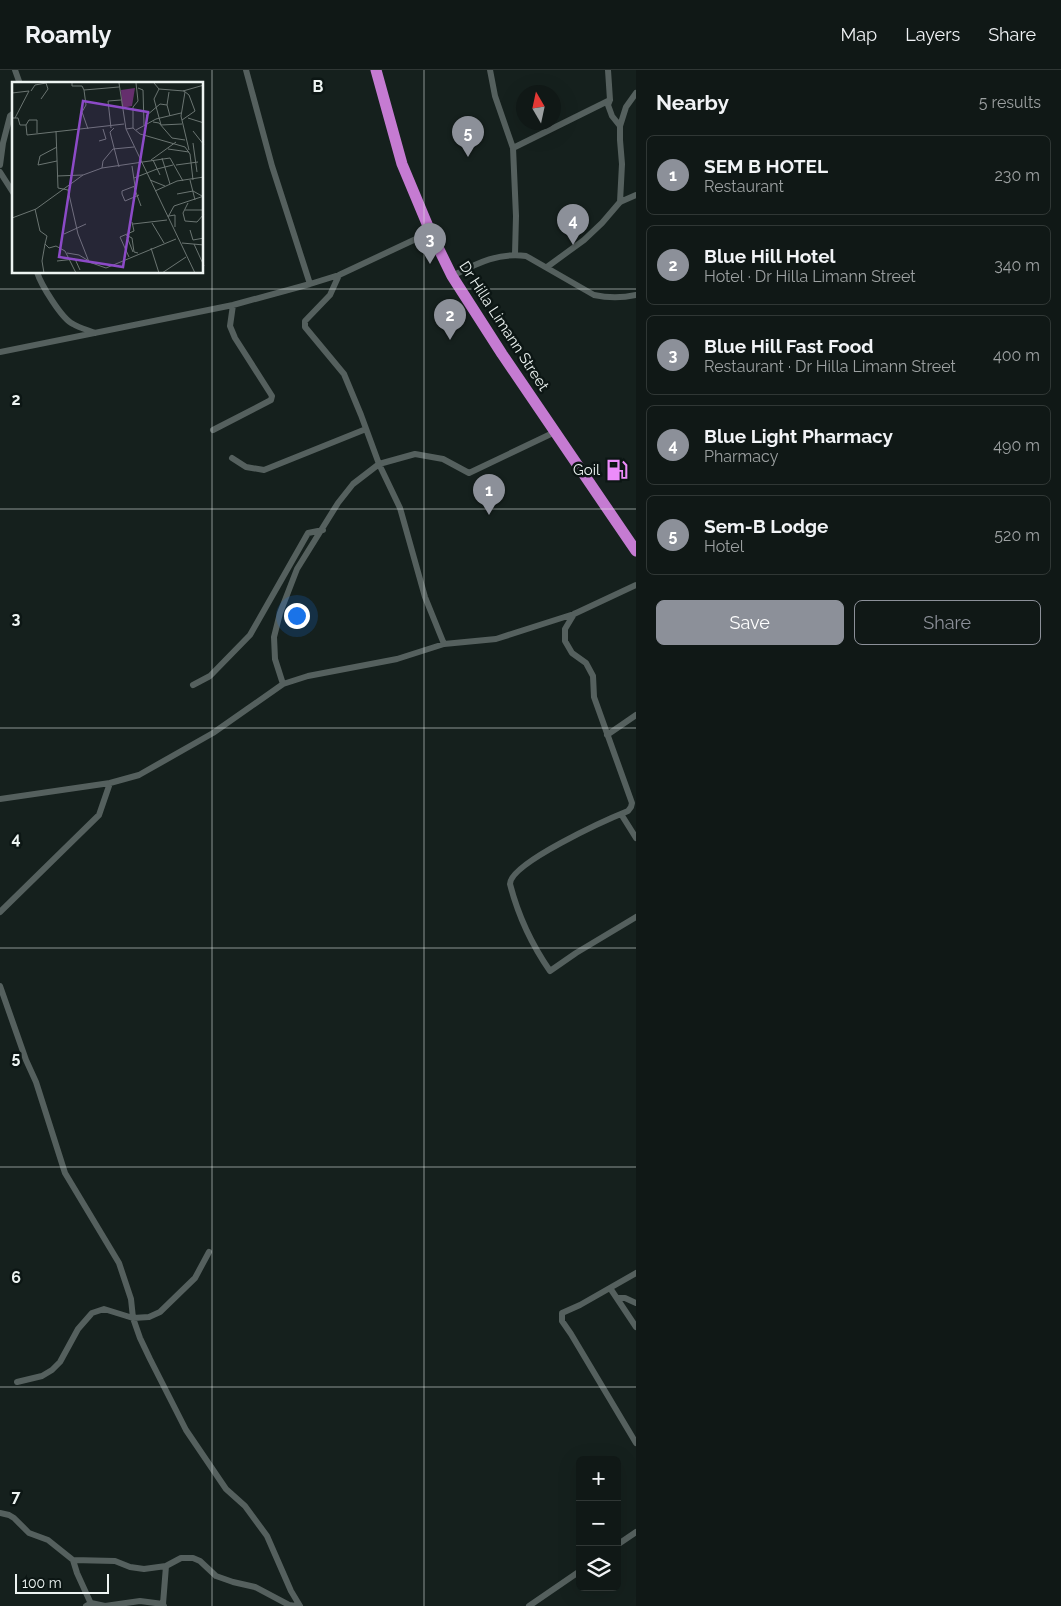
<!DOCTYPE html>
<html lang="en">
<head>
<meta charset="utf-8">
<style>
	:root { --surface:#101816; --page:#1e2523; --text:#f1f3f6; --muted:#9ca0a1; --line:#303735; --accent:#8c9099 }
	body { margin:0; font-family:Raleway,sans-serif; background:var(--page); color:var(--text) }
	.controls { position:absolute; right:15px; bottom:15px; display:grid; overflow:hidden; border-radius:8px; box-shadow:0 5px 20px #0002 }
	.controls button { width:45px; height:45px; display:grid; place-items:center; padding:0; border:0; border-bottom:1px solid var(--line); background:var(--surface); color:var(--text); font:25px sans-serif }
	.compass { position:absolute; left:516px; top:15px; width:45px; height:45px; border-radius:50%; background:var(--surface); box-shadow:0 5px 20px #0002; rotate:351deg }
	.scale { position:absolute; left:15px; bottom:12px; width:94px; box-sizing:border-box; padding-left:5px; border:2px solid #edf4f2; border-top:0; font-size:14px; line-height:18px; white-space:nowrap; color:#edf4f2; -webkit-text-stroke:4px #0c1614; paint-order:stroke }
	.you { position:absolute; left:296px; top:545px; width:18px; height:18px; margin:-12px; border:4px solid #fff; border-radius:50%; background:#1a73e8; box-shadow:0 0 0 8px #1a73e833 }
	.badge { display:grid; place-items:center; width:32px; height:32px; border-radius:50%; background:var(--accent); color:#fff; font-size:16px; font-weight:700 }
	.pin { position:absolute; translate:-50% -41px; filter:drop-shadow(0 1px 2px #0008) }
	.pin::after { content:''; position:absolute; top:26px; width:18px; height:15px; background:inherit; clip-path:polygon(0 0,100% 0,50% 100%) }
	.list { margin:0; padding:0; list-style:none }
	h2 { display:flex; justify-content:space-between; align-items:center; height:65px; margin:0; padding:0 20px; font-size:21px }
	h2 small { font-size:16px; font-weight:400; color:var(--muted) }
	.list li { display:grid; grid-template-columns:32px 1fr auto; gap:15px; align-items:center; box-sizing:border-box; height:80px; margin:0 10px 10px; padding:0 10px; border:1px solid var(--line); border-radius:8px }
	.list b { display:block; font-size:19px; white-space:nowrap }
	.list p { margin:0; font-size:16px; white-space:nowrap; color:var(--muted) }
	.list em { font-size:16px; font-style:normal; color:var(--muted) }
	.actions { display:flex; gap:10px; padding:15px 20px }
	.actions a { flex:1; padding:11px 0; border:1px solid var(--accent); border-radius:8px; text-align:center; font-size:18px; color:var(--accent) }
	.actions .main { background:var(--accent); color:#fff }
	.icon { flex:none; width:28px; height:28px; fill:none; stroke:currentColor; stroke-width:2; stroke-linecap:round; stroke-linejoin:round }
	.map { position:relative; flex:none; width:636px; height:1536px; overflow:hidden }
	header { display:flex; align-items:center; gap:30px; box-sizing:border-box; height:70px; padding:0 25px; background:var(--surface); border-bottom:1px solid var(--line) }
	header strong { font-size:24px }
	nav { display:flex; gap:28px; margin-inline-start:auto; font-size:18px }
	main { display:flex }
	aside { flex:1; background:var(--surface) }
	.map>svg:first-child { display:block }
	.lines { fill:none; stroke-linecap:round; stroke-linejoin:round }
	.minor { stroke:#55605e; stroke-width:6 }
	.trunk { stroke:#c57bd2; stroke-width:11 }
	.grid { fill:none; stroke:#edf4f2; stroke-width:1; stroke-opacity:0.55 }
	.labels { text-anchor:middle; stroke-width:5; stroke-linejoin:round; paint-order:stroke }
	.street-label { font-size:15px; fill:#edf4f2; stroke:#0c1614 }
	.poi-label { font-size:15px; fill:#edf4f2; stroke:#0c1614; text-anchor:end }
	.inset-road { fill:none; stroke:#6b7572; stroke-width:1 }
	.view { fill:#8c4ac7; fill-opacity:0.15; stroke:#8c4ac7; stroke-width:2.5 }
	.inset-edge { fill:none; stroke:#edf4f2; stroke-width:2.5 }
	.grid-label { font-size:16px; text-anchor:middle; font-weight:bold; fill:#edf4f2; stroke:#0c1614; stroke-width:5; stroke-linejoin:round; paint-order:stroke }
</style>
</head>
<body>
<header>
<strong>Roamly</strong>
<nav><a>Map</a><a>Layers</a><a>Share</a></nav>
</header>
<main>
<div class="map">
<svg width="636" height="1536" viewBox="0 0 636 1536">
	<rect width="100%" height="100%" fill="#15201d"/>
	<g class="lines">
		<path class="minor" d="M 15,0 L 20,14
			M 246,0 L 272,96 L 310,214
			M 490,0 L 495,26 L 513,78 L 516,146 L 515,184
			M 608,0 L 610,30 L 608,35 L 612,46 L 620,56 L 620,70 L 622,94 L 620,132
			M 620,56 L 626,37 L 636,23
			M 513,78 L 610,30
			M 0,95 L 3,73 L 10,46 L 14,43
			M 0,102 L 14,124
			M 547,197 L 584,170 L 602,153 L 620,132 L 636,125
			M 37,202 C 41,215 62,249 73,254 C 80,258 88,260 95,263
			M 339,205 L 330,225 L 305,251 L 305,257 L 344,304 L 361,345 L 379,394 L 400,438 L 425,527 L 444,574
			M 452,206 C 476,194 498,182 526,186 L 594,225 C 608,228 622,228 636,225
			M 0,282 L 233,235 L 310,214 L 339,205 L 418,168 L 430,161
			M 213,360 L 271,330 L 272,326 L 235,268 L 230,256 L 233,235
			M 232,388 L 246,397 L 264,400 L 366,359
			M 574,544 L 565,559 L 565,571 L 572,583 L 586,593 L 593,606 L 594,627 L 632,733 L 631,737 L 628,741 C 608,749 510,793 510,814 C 518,845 532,875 550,901 L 576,883 L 636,847
			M 283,614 L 275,589 L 274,567 L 280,543 L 297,499 L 338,433 L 353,414 L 379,394 L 415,384 L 443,389 L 469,403 L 555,362
			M 193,615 L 210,606 L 250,565 L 308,463 L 323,460
			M 607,665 L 636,645
			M 0,729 L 110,713
			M 621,744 L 636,768
			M 0,842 L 99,745 L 110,713 L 139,705 L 213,663 L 283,614 L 308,606 L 397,589 L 444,574 L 496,569 L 574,544 L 636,515
			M 0,916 L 26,990 L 36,1012 L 65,1103 L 119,1193 L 131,1229 L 133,1248 L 140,1268 L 150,1289 L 186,1360 L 226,1419 L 245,1436 L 267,1466 L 291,1521 L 300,1536
			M 636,1203 L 580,1235 L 562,1243 L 562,1251 L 571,1264 L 636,1373
			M 610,1218 L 636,1257
			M 618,1228 L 625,1228 L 636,1233
			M 17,1312 L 42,1306 L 52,1300 L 60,1292 L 78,1259 L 92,1243 L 104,1239 L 133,1248 L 149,1247 L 160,1242 L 195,1208 L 209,1182
			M 0,1443 L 9,1445 L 14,1448 L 29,1463 L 48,1470 L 73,1490 L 77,1503 L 92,1536
			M 617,1475 L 636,1462
			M 73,1490 L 115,1491 L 130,1497 L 144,1499 L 166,1496 L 181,1488 L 193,1488 L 200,1491 L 216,1506 L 233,1512 L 255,1517 L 289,1535 L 296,1536
			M 163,1534 L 166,1496
			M 86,1536 L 91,1533 L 105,1536 L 140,1531 L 163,1534 L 164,1536
			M 529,1536 L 580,1501"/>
		<path class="trunk" d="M 376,0 L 402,94 L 430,161 L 452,206 L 502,284 L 636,481"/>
	</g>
	<path class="grid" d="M 212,0 L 212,1536M 424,0 L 424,1536M 0,219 L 636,219M 0,439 L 636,439M 0,658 L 636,658M 0,878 L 636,878M 0,1097 L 636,1097M 0,1317 L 636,1317"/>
	<defs>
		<g id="fuel-bare" transform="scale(1.725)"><path d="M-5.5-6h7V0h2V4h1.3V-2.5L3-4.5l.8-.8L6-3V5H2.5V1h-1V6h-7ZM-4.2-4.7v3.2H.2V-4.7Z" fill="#ec8cfa" stroke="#0c1614" stroke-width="2.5" paint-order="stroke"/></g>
	</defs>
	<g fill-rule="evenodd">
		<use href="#fuel-bare" x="617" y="400"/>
	</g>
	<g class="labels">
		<g class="street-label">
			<text transform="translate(504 256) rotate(57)" y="5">Dr Hilla Limann Street</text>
		</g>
		<g class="poi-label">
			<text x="600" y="405">Goil</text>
		</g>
	</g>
	<g transform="translate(12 12)">
		<rect width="191" height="191" fill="#15201d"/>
		<path d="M 123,6 L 120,24 L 110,26 L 109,8 Z" fill="#652f6d"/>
		<path class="inset-road" d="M 60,1 L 60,4 L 70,4 L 72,8 L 107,5M 107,1 L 114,47 L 183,191M 142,1 L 147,7 L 172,9 L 177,13 L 183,29 L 170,38M 126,6 L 131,8 L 132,43M 147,7 L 142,17 L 149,43M 72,8 L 74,23 L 70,30 L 76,47M 19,9 L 23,3 L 34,1 L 36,7 L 29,17M 171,9 L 192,3M 157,10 L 155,23 L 158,34M 173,10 L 169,34 L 177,68M 0,11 L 17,9 L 3,36M 134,34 L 148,22 L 155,23M 0,36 L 6,36 L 8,43 L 14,43 L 15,53 L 112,42M 176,36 L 192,41M 141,40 L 147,41 L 160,56 L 173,58M 14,43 L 17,38 L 25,38 L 25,51M 149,43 L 170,42M 99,46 L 96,19 L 109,18M 102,46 L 98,50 L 107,85M 121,46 L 121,25 L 126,19 L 124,1M 114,47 L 121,46 L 128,52 L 173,65 L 178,72 L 181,98M 124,48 L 144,37 L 169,31M 44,49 L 46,106 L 56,108 L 66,152 L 77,180 L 94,186 L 164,157M 181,49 L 192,63M 87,59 L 94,57 L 91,47M 181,61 L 185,90M 156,67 L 177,70M 150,76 L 158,102M 139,78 L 164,60M 141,78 L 148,93M 45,79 L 26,83 L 28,74 L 45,65M 164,83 L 186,80M 120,84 L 123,104 L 110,109 L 110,112 L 113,119 L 127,113M 90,86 L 91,79 L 101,67 L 122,65M 145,87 L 161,83M 45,94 L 71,93M 122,96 L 145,87M 138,98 L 153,104M 178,98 L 183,118M 122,105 L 129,124M 143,109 L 165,99 L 192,95M 165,112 L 181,109 L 190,114M 176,121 L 171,131 L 173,139 L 185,140 L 192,132M 23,127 L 28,149 L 35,154 L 33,162 L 37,166 L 44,164 L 53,169 L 64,191M 173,128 L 192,128M 157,134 L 163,133 L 163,145M 156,135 L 162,124 L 192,114M 0,136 L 24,127 L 71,93 L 90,86 L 158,76 L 171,99M 140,141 L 152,161M 121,142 L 155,138M 178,148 L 181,158 L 192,156M 52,152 L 74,142M 114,153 L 120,156 L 122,170 L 126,171M 115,155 L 121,170M 170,161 L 192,163M 182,162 L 192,184M 139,166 L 147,191M 55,171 L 67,173 L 77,179M 117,175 L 108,155 L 122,149 L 120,140M 45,179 L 63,177 L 68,188M 32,191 L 30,179 L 33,162M 150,191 L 174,175"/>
		<path class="view" d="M 71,19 L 136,30 L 111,185 L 47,175 Z"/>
		<rect width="191" height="191" class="inset-edge"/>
	</g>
	<g class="grid-label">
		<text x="318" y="22">B</text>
		<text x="16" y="335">2</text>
		<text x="16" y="554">3</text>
		<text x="16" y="774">4</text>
		<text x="16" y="993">5</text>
		<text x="16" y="1213">6</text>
		<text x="16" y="1432">7</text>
	</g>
</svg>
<div class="controls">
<button>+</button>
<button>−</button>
<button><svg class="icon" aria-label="layers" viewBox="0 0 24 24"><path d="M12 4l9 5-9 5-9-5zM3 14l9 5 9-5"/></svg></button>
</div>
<svg class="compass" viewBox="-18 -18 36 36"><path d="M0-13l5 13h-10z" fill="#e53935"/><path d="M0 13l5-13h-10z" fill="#9ca0a1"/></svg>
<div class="scale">100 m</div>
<div class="you"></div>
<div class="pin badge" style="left:489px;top:445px">1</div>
<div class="pin badge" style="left:450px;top:270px">2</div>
<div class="pin badge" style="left:430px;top:194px">3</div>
<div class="pin badge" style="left:573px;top:175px">4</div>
<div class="pin badge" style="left:468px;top:87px">5</div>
</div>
<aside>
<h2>Nearby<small>5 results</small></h2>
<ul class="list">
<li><span class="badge">1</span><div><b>SEM B HOTEL</b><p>Restaurant</p></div><em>230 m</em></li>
<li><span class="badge">2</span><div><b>Blue Hill Hotel</b><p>Hotel · Dr Hilla Limann Street</p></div><em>340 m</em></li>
<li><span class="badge">3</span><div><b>Blue Hill Fast Food</b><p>Restaurant · Dr Hilla Limann Street</p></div><em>400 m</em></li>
<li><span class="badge">4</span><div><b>Blue Light Pharmacy</b><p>Pharmacy</p></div><em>490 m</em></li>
<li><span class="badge">5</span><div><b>Sem-B Lodge</b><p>Hotel</p></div><em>520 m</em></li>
</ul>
<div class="actions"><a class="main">Save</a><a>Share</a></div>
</aside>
</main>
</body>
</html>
